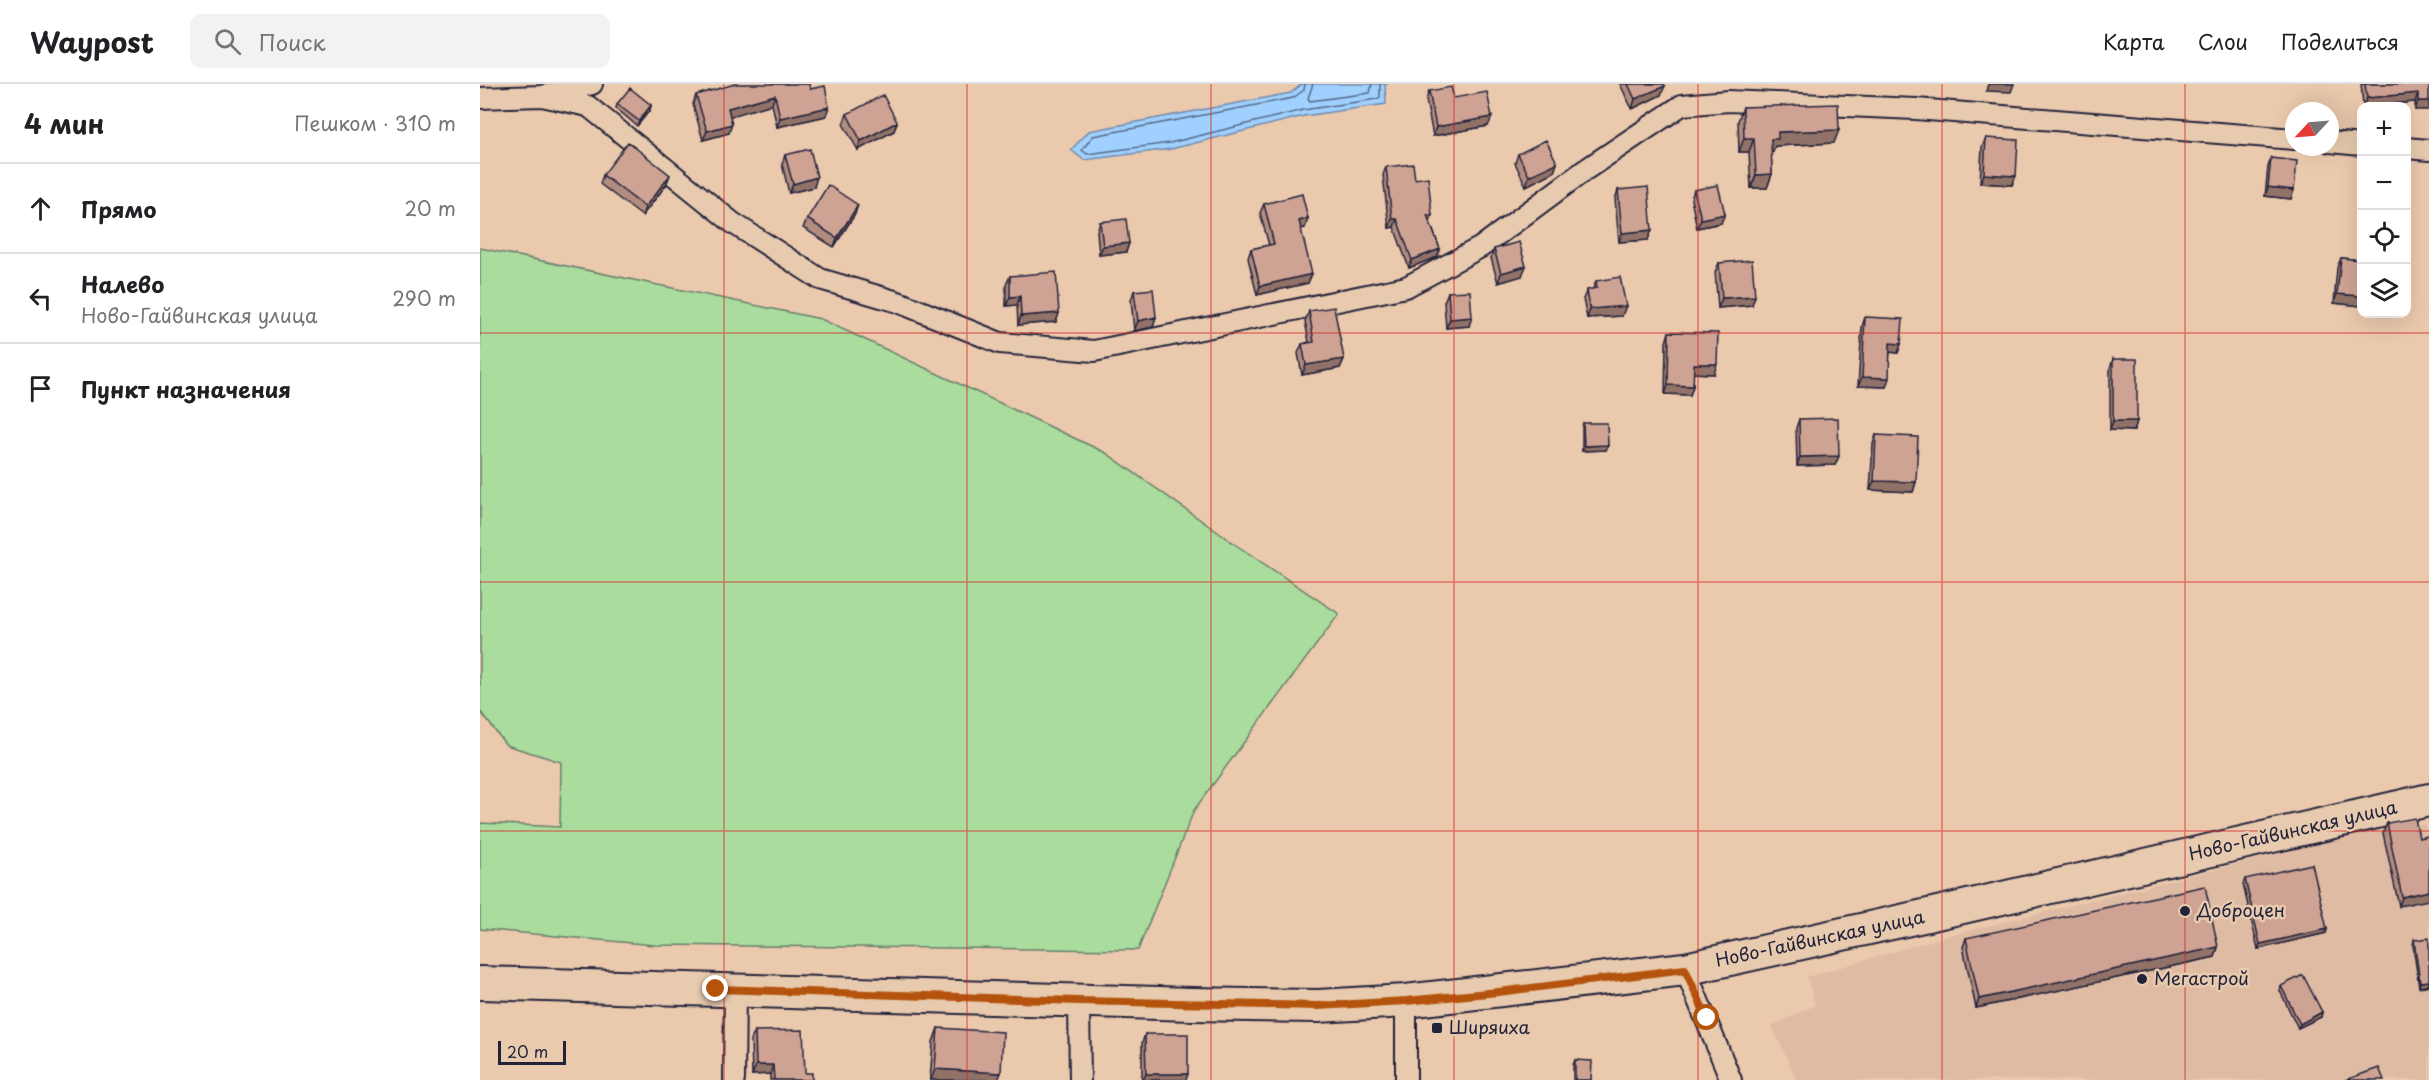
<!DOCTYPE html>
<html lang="ru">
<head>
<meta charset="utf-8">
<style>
	:root { --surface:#fff; --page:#f2f2f2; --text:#202124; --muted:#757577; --line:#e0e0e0 }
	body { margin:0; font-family:"Playpen Sans",sans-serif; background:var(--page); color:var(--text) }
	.controls { position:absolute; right:18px; top:18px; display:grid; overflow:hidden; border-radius:12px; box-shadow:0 6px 24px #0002 }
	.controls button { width:54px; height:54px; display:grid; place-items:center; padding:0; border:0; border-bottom:2px solid var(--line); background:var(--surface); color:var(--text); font:30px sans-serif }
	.compass { position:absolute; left:1805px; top:18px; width:54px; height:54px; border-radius:50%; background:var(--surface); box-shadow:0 6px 24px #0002; rotate:244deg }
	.scale { position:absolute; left:18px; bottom:15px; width:68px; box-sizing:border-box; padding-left:6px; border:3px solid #22223b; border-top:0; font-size:16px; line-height:21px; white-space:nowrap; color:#22223b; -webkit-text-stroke:4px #e8cbaf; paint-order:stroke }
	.stop { position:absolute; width:18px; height:18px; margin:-14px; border:4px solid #b45309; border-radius:50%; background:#fff }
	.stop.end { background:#b45309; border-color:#fff; box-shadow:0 2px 6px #0008 }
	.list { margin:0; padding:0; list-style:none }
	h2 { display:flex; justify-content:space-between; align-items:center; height:78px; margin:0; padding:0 24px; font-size:26px }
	h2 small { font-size:20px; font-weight:400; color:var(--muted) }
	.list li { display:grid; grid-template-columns:39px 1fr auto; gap:18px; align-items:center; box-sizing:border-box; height:90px; padding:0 24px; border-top:2px solid var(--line) }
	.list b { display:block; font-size:22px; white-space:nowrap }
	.list p { margin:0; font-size:20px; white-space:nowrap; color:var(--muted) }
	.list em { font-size:20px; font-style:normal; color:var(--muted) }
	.icon { flex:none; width:33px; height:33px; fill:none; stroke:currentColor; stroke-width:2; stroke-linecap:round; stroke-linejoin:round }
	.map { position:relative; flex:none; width:1949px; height:996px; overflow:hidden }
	header { display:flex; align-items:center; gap:36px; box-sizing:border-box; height:84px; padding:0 30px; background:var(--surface); border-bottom:2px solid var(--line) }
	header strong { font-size:28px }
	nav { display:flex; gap:33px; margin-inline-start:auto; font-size:21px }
	.search { width:420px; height:54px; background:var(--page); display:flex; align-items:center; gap:15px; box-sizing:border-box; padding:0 21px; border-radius:12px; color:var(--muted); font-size:22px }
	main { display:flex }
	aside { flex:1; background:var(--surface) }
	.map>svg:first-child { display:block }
	.built { fill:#dfbba4 }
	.green { fill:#aadc9d; stroke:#667f6c; stroke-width:1.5 }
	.water { fill:#a0d0fd; stroke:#6e8aaf; stroke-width:1.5 }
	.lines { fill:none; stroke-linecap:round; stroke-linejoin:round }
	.shore { stroke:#546889; stroke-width:1.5 }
	.minor-casing { stroke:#22223b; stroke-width:24 }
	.primary-casing { stroke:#22223b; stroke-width:36 }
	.minor { stroke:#e8cbaf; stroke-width:20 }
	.primary { stroke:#e8cbaf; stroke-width:32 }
	.wall { fill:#b28c7f; stroke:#22223b; stroke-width:1.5 }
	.shaded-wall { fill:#917268; stroke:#22223b; stroke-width:1.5 }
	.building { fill:#cfa394; stroke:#22223b; stroke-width:1.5 }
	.route { stroke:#b45309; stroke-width:8 }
	.grid { fill:none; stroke:#d62828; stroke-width:1.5; stroke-opacity:0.55 }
	.poi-dot { fill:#22223b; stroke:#e8cbaf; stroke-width:2 }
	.labels { text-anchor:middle; stroke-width:5; stroke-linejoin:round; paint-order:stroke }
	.street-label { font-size:18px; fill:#22223b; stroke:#e8cbaf }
	.poi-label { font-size:18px; fill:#22223b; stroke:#e8cbaf; text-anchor:start }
</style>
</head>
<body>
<header>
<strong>Waypost</strong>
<div class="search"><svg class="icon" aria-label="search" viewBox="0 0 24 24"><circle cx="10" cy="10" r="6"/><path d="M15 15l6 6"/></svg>Поиск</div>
<nav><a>Карта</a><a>Слои</a><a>Поделиться</a></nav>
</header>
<main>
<aside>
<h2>4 мин<small>Пешком · 310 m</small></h2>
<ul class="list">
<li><svg class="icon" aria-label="ahead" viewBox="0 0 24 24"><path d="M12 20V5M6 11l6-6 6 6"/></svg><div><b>Прямо</b></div><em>20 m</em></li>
<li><svg class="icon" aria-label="left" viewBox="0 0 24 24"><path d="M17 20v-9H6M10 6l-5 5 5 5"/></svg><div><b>Налево</b><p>Ново-Гайвинская улица</p></div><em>290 m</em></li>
<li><svg class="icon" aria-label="arrive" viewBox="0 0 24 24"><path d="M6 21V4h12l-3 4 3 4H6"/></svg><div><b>Пункт назначения</b></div></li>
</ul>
</aside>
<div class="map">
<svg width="1949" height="996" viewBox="0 0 1949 996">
	<rect width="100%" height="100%" fill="#ebc9ad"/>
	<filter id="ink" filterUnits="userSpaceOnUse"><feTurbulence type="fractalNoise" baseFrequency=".0167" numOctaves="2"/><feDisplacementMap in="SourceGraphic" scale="12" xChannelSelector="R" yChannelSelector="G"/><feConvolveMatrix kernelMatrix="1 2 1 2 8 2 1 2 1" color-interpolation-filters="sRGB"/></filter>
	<g filter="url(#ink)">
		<path class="built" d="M 1945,740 L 1949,762 L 1949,996 L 1317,996 L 1292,942 L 1335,921 L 1327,893 L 1471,851 L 1894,746 L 1903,749 Z"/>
		<path class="green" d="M 0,164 L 341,235 L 626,369 L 756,461 L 859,530 L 714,726 L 658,866 L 174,861 L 0,845 L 0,739 L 80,743 L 81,678 L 26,661 L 0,627 Z"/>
		<path class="water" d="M 822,0 L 908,0 L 905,1 L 906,20 L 824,32 L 691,65 L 604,76 L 591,66 L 609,47 L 811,9 Z"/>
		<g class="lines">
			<path class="shore" d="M 825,0 L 824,6 L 813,14 L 613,52 L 602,66 L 607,70 L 690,59 L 823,26 L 897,15 L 900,13 L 900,0
				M 833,0 L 828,14 L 830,17 L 890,9 L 892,0"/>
			<g class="minor-casing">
				<path id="minor" d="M 62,12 L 108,22 L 253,139 L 340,195 L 418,218 L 520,259 L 614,267 L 926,203 L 1001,163 L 1105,86 L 1202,21 L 1248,17 L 1436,25 L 1814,55
					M 0,14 L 62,12 L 112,0
					M 1850,58 L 1882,61
					M 1926,64 L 1949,66
					M 1205,885 L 1251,996
					M 599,917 L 600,996
					M 926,917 L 926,996
					M 254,996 L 255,905"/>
			</g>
			<g class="primary-casing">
				<path id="primary" d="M 0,899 L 712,920 L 838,922 L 926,917 L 1205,885 L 1457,829 L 1949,716"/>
			</g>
			<use href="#minor" class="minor"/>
			<use href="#primary" class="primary"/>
		</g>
		<path class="wall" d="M 1140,0 L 1184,0 L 1181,11 L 1152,25 Z
			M 1881,0 L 1949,0 L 1935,26 L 1935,18 L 1883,22 Z
			M 330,5 L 346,32 L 297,43 L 292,20 L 250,32 L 249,49 L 223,56 L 213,20 L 216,11 Z
			M 949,7 L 974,14 L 1008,42 L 953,52 L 946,16 Z
			M 137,20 L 171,21 L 170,26 L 157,42 L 136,24 Z
			M 1263,23 L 1354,59 L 1295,62 L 1293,68 L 1291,69 L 1292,90 L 1287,104 L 1271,104 L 1269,68 L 1259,68 L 1258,37 Z
			M 367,30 L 417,38 L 414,47 L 378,66 L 363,40 Z
			M 1506,54 L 1532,101 L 1500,99 L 1502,63 Z
			M 1038,70 L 1077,79 L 1074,88 L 1046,102 L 1035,79 Z
			M 305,71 L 334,103 L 309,109 L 302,80 Z
			M 1791,74 L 1814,106 L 1811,115 L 1785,112 L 1788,83 Z
			M 906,83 L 935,95 L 952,131 L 950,138 L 960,165 L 957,173 L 929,184 L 914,143 L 909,144 L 903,91 Z
			M 123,91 L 186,101 L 162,132 L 120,100 Z
			M 1138,106 L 1168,156 L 1139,158 L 1135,115 Z
			M 1214,106 L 1241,139 L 1217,144 L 1211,115 Z
			M 784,120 L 828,134 L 825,144 L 821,145 L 828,199 L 777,211 L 768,174 L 771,165 L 789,161 L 780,129 Z
			M 375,130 L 354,163 L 323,144 L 327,135 Z
			M 620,138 L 649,159 L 646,168 L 619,171 L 617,147 Z
			M 1014,165 L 1042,192 L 1018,199 L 1011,174 Z
			M 1861,174 L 1881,176 L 1881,222 L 1854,219 L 1857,184 Z
			M 1239,179 L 1272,221 L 1238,224 L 1235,188 Z
			M 530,192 L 579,229 L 576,238 L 538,241 L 537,221 L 526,222 L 526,201 Z
			M 1116,197 L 1142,232 L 1107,234 L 1103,215 L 1107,206 L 1113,205 Z
			M 654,207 L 676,233 L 673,243 L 654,247 L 651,216 Z
			M 968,208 L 989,242 L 966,244 L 964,218 Z
			M 829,227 L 864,275 L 860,284 L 822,291 L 818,269 L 822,260 L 829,258 L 825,237 Z
			M 1385,233 L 1421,260 L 1418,269 L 1410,268 L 1406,303 L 1378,302 L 1382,243 Z
			M 1189,248 L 1234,290 L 1213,289 L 1213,302 L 1210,311 L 1185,310 L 1186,258 Z
			M 1633,275 L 1657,337 L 1654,347 L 1630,346 L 1630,284 Z
			M 1319,335 L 1359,372 L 1355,381 L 1317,382 L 1316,344 Z
			M 1103,339 L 1128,361 L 1126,366 L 1102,367 L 1102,344 Z
			M 1396,351 L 1436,398 L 1433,408 L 1390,406 L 1393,360 Z
			M 1907,739 L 1939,754 L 1949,752 L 1919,822 L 1903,749 Z
			M 1765,795 L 1847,845 L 1846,849 L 1778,865 L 1763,800 Z
			M 1486,854 L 1738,863 L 1735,873 L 1496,924 L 1483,863 Z
			M 1934,856 L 1949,901 L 1939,903 L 1933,861 Z
			M 1801,902 L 1842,928 L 1841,933 L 1818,944 L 1800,907 Z
			M 458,944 L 518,996 L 450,996 L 453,958 Z
			M 275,947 L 325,989 L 332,996 L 290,996 L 290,990 L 272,991 L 271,956 Z
			M 665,950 L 706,996 L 662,996 L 662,959 Z
			M 1095,976 L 1111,996 L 1093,996 L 1093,981 Z"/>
		<path class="shaded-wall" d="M 1508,0 L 1534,0 L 1531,8 L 1506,7 Z
			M 1185,2 L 1181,11 L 1152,25 L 1155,15 Z
			M 1938,9 L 1935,18 L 1883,22 L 1887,14 Z
			M 295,11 L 292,20 L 245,34 L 248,24 Z
			M 1938,17 L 1949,17 L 1949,26 L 1935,26 Z
			M 171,21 L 170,26 L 157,42 L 159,37 Z
			M 349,23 L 346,32 L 297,43 L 300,34 Z
			M 1012,33 L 1008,42 L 953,52 L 956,43 Z
			M 417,38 L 414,47 L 378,66 L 381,57 Z
			M 252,40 L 249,49 L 223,56 L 227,47 Z
			M 1359,46 L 1354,59 L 1295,62 L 1293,68 L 1286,69 L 1291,55 L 1298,48 Z
			M 1264,54 L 1274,54 L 1269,68 L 1259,68 Z
			M 1077,79 L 1074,88 L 1046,102 L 1049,92 Z
			M 1292,90 L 1287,104 L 1271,104 L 1276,91 Z
			M 1504,90 L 1536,92 L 1532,101 L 1500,99 Z
			M 190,91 L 186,101 L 162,132 L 165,123 Z
			M 337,93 L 334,103 L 309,109 L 313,100 Z
			M 1788,103 L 1814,106 L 1811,115 L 1785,112 Z
			M 378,121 L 375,130 L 354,163 L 357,154 Z
			M 1245,130 L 1241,139 L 1217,144 L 1221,135 Z
			M 947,131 L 952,131 L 949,139 Z
			M 828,134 L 825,144 L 816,146 L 819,137 Z
			M 912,135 L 917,135 L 914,143 L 909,144 Z
			M 1172,146 L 1168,156 L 1139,158 L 1142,149 Z
			M 649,159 L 646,168 L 619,171 L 623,162 Z
			M 960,165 L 957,173 L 929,184 L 932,176 Z
			M 1046,182 L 1042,192 L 1018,199 L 1021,189 Z
			M 832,190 L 828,199 L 777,211 L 780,202 Z
			M 1857,210 L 1881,212 L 1881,222 L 1854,219 Z
			M 540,212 L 537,221 L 526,222 L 530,213 Z
			M 1275,212 L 1272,221 L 1238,224 L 1242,214 Z
			M 1146,222 L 1142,232 L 1107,234 L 1110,225 Z
			M 579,229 L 576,238 L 538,241 L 541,232 Z
			M 676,233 L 673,243 L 654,247 L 658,237 Z
			M 992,233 L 989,242 L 966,244 L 970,235 Z
			M 1410,259 L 1421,260 L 1418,269 L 1407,268 Z
			M 864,275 L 860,284 L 822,291 L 826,281 Z
			M 1214,280 L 1237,280 L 1234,290 L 1210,289 Z
			M 1382,293 L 1409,294 L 1406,303 L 1378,302 Z
			M 1188,301 L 1213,302 L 1210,311 L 1185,310 Z
			M 1633,337 L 1657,337 L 1654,347 L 1630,346 Z
			M 1128,361 L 1126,366 L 1102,367 L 1104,362 Z
			M 1359,372 L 1355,381 L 1317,382 L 1320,373 Z
			M 1394,397 L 1436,398 L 1433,408 L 1390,406 Z
			M 1949,807 L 1949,816 L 1919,822 L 1922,813 Z
			M 1847,845 L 1846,849 L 1778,865 L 1780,860 Z
			M 1738,863 L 1735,873 L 1496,924 L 1499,915 Z
			M 1949,897 L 1949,901 L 1939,903 L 1940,898 Z
			M 1842,928 L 1841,933 L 1818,944 L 1820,940 Z
			M 276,981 L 293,981 L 290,990 L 272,991 Z
			M 455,985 L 521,989 L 518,996 L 451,996 Z
			M 666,990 L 708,990 L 706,996 L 663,996 Z"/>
		<path class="building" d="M 255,0 L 329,0 L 330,5 L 345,2 L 349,23 L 300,34 L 295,11 L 248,24 L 252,40 L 227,47 L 216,11 Z
			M 1148,0 L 1184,0 L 1185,2 L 1155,15 Z
			M 1885,0 L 1949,0 L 1949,17 L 1938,17 L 1938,9 L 1887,14 Z
			M 971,3 L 974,14 L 1007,8 L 1012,33 L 956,43 L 949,7 Z
			M 150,4 L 171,21 L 159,37 L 137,20 Z
			M 403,11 L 417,38 L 381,57 L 367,30 Z
			M 1358,20 L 1359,46 L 1298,48 L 1298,55 L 1291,55 L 1292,90 L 1276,91 L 1274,54 L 1264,54 L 1263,23 Z
			M 1506,54 L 1538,56 L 1536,92 L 1504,90 Z
			M 1066,56 L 1077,79 L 1049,92 L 1038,70 Z
			M 148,58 L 190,91 L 165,123 L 123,91 Z
			M 330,65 L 337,93 L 313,100 L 305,71 Z
			M 1791,74 L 1817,77 L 1814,106 L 1788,103 Z
			M 933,80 L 935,95 L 948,93 L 952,131 L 947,131 L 960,165 L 932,176 L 917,135 L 912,135 L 906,83 Z
			M 348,101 L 378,121 L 357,154 L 327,135 Z
			M 1238,101 L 1245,130 L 1221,135 L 1214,106 Z
			M 1168,103 L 1172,146 L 1142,149 L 1138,106 Z
			M 822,110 L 828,134 L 819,137 L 832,190 L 780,202 L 771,165 L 794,160 L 784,120 Z
			M 646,135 L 649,159 L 623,162 L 620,138 Z
			M 1039,158 L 1046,182 L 1021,189 L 1014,165 Z
			M 1861,174 L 1881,176 L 1881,212 L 1857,210 Z
			M 1272,176 L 1275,212 L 1242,214 L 1239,179 Z
			M 576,188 L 579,229 L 541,232 L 540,212 L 530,213 L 530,192 Z
			M 1140,193 L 1146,222 L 1110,225 L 1107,206 L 1117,204 L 1116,197 Z
			M 673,205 L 676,233 L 658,237 L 654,207 Z
			M 990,207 L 992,233 L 970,235 L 968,208 Z
			M 854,223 L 864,275 L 826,281 L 822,260 L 834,258 L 829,227 Z
			M 1385,233 L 1423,235 L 1421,260 L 1410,259 L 1409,294 L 1382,293 Z
			M 1189,248 L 1238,249 L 1237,280 L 1214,280 L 1213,302 L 1188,301 Z
			M 1633,275 L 1657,275 L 1657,337 L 1633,337 Z
			M 1358,334 L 1359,372 L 1320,373 L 1319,335 Z
			M 1103,339 L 1127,339 L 1128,361 L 1104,362 Z
			M 1396,351 L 1438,353 L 1436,398 L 1394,397 Z
			M 1935,734 L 1939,754 L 1949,752 L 1949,807 L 1922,813 L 1907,739 Z
			M 1832,780 L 1847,845 L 1780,860 L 1765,795 Z
			M 1725,802 L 1738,863 L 1499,915 L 1486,854 Z
			M 1949,854 L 1949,897 L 1940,898 L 1934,856 Z
			M 1823,891 L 1842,928 L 1820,940 L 1801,902 Z
			M 458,944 L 523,948 L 521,989 L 455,985 Z
			M 323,946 L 325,989 L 332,989 L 332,996 L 294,996 L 293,981 L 276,981 L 275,947 Z
			M 665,950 L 708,950 L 708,990 L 666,990 Z
			M 1095,976 L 1112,977 L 1111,996 L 1095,996 Z
			M 1899,984 L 1904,996 L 1865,996 Z"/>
	</g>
	<g class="lines" filter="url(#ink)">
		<path class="route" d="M 236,905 L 599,917 L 838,922 L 926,917 L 1018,908 L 1205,885 L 1227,934"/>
	</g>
	<path class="grid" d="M 244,0 L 244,996M 487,0 L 487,996M 731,0 L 731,996M 974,0 L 974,996M 1218,0 L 1218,996M 1462,0 L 1462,996M 1705,0 L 1705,996M 0,249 L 1949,249M 0,498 L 1949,498M 0,747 L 1949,747"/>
	<g class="poi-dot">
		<circle cx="1705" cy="827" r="6"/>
		<circle cx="1662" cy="895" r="6"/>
		<rect x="951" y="938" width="12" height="12" rx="3"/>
	</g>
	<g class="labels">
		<g class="street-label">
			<text transform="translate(1813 747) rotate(-13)" y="6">Ново-Гайвинская улица</text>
			<text transform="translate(1340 855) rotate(-12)" y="6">Ново-Гайвинская улица</text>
		</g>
		<g class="poi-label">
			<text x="1717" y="833">Доброцен</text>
			<text x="1674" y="901">Мегастрой</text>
			<text x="969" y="950">Ширяиха</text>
		</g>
	</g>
</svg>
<div class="controls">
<button>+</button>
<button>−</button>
<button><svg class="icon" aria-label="locate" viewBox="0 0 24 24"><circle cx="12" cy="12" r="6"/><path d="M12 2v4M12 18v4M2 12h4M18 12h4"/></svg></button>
<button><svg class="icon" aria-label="layers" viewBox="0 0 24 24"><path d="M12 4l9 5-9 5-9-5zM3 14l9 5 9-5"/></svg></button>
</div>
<svg class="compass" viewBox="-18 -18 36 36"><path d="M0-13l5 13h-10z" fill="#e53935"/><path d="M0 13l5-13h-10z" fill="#757577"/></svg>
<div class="scale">20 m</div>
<div class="stop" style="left:1227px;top:934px"></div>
<div class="stop end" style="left:236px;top:905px"></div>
</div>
</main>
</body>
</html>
